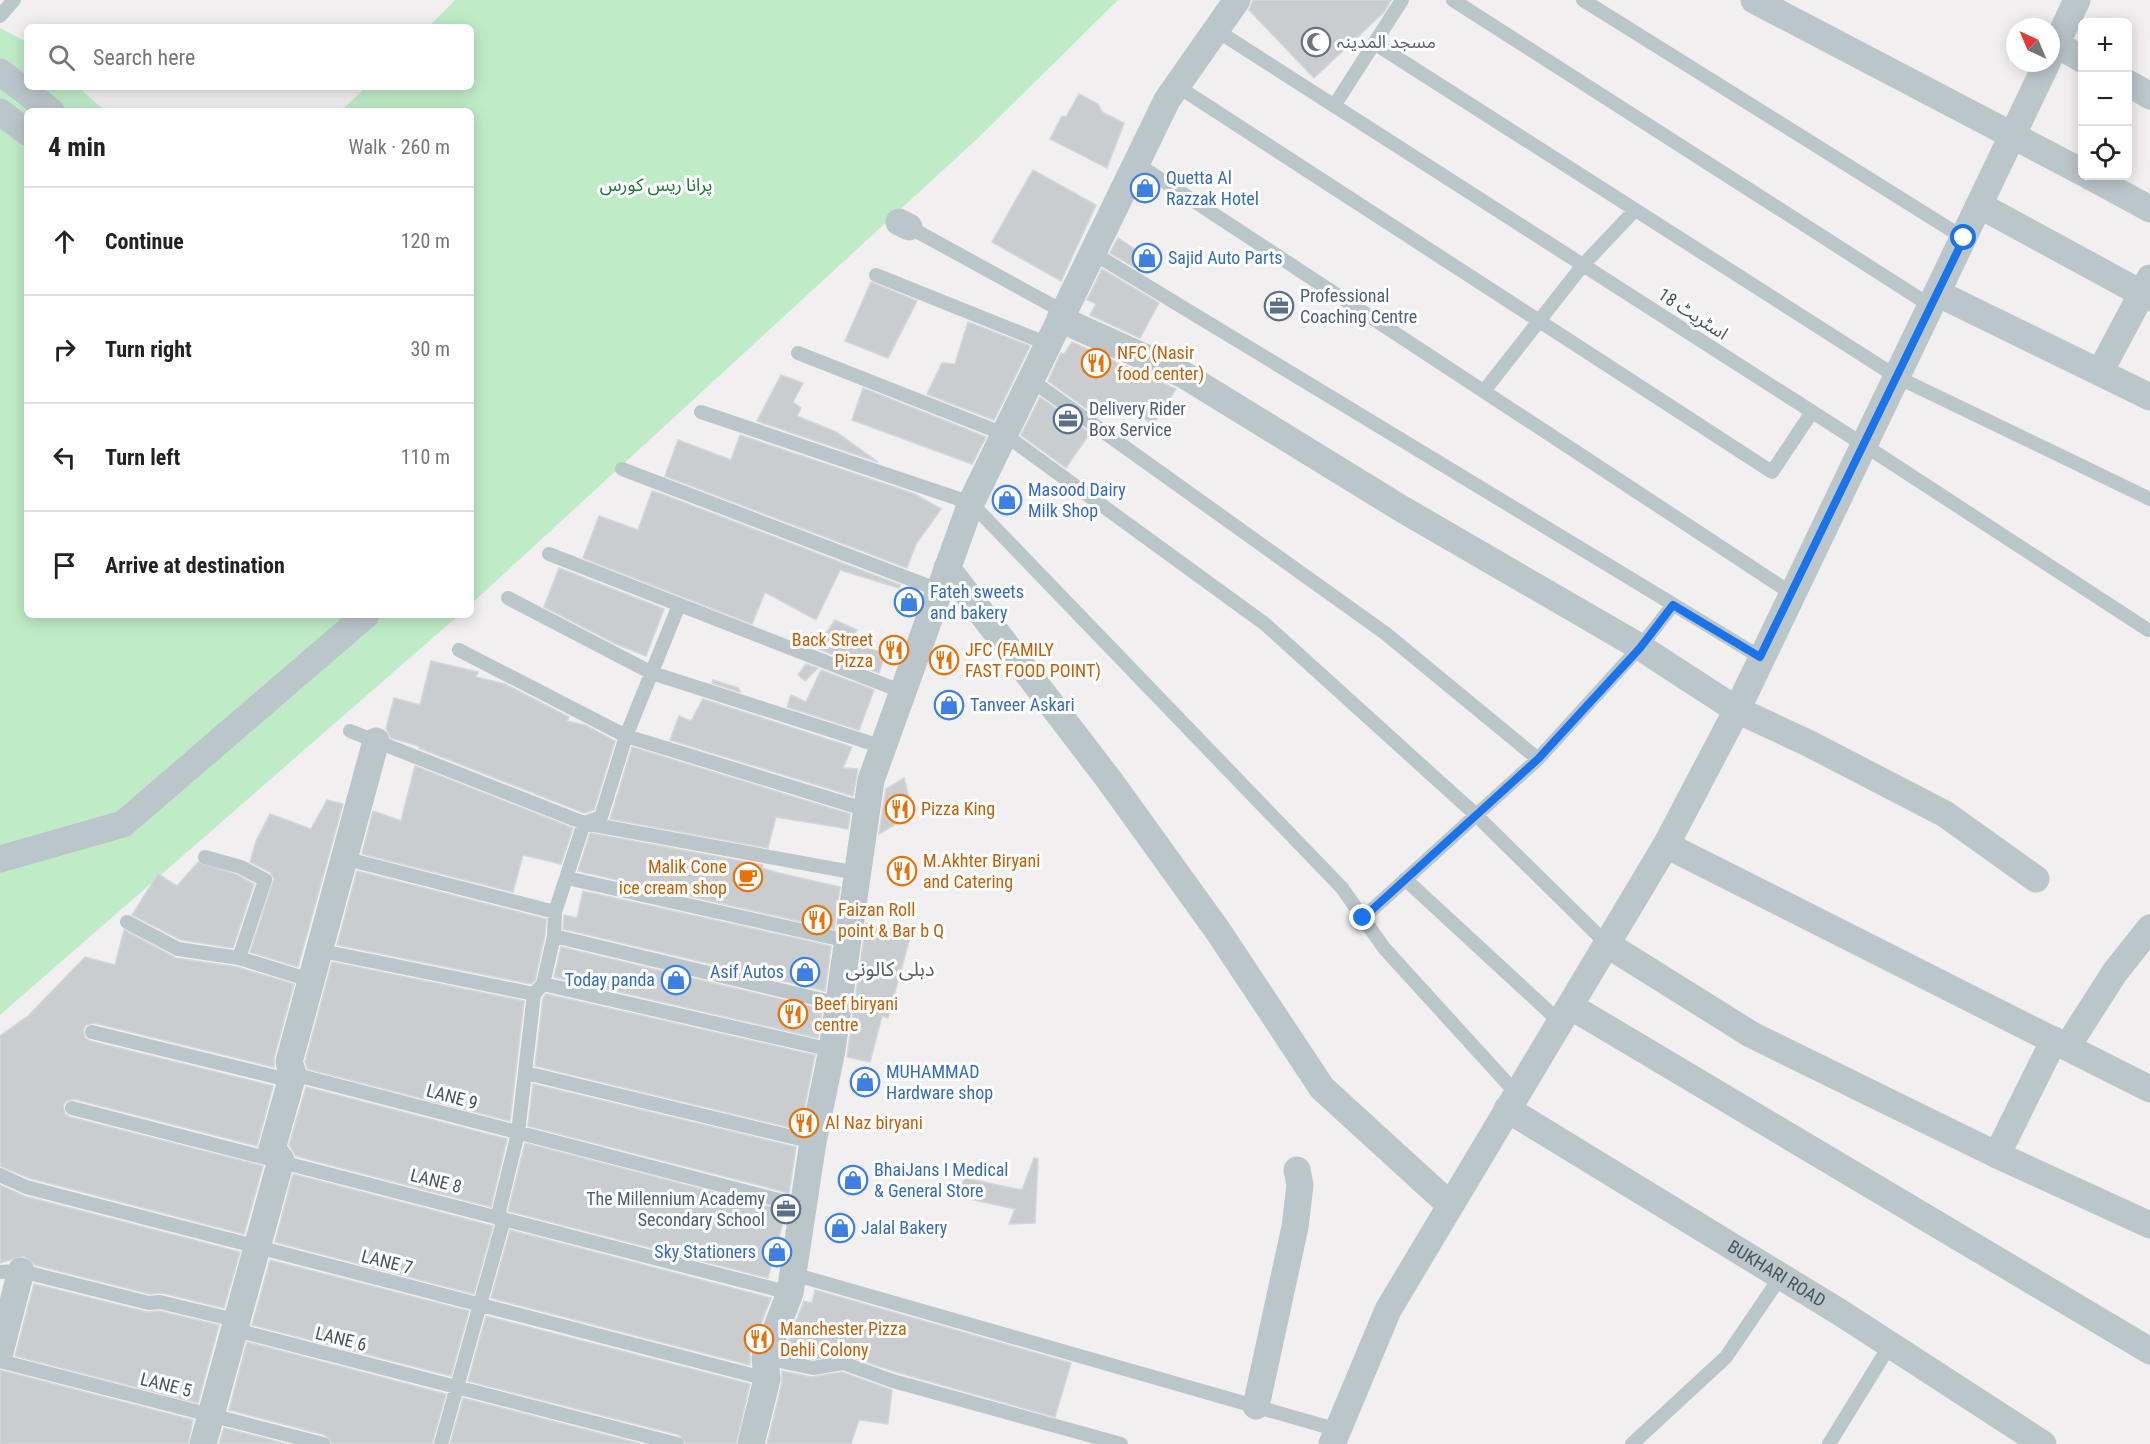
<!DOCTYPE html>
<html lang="en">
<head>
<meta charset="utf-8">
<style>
	:root { --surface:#fff; --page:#f6f6f6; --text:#222; --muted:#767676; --line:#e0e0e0 }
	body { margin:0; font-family:"Roboto Condensed","Noto Sans Arabic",sans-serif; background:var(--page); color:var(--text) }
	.controls { position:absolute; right:18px; top:18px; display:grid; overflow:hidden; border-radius:9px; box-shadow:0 3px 15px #0003 }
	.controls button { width:54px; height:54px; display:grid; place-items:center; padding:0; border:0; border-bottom:2px solid var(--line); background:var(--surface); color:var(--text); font:30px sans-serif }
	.compass { position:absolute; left:2006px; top:18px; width:54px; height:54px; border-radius:50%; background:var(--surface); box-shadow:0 3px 15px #0003; rotate:316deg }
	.stop { position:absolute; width:18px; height:18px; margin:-14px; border:4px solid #1a73e8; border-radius:50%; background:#fff }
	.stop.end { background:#1a73e8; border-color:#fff; box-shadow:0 2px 6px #0008 }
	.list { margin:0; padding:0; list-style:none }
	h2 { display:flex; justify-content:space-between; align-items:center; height:78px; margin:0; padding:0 24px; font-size:26px }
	h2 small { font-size:20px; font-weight:400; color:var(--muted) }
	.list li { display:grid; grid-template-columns:39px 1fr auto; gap:18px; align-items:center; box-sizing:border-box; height:108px; padding:0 24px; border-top:2px solid var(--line) }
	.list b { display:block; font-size:22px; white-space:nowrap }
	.list em { font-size:20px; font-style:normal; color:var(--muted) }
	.icon { flex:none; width:33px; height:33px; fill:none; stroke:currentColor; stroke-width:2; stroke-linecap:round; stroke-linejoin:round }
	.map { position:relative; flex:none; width:2150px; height:1444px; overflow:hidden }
	.search { position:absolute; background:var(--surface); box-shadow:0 3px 15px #0003; left:24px; top:24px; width:450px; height:66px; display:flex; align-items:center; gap:15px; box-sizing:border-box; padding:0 21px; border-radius:9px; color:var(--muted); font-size:22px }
	.panel { position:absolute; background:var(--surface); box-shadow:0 3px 15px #0003; left:24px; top:108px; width:450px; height:510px; border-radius:9px }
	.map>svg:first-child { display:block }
	.green { fill:#bfecc7 }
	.building { fill:#c9cdd0; stroke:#d3d6da; stroke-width:1.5 }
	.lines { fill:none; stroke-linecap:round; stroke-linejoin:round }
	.lane { stroke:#bbc6cb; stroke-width:14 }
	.street { stroke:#bbc6cb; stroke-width:27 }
	.route { stroke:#1a73e8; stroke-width:8 }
	.labels { text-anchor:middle; stroke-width:6; stroke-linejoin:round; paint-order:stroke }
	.worship-label { font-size:18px; fill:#5b616d; stroke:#fff; text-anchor:start }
	.shop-label { font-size:18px; fill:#366cbe; stroke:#fff; text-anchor:start }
	.park-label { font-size:18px; fill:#1c7836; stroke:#fff }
	.service-label { font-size:18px; fill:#4e5e75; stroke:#fff; text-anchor:start }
	.street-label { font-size:18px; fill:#48565b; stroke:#fff }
	.food-label { font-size:18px; fill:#c56008; stroke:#fff; text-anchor:start }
	.neighbourhood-label { font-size:20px; fill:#5c6163; stroke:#fff }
</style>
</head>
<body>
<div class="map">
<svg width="2150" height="1444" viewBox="0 0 2150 1444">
	<rect width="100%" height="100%" fill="#f1efef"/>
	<path class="green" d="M 455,0 L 1118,0 L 978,138 L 471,604 L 471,111 L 341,111 L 366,87 L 471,87 L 471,27 L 428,27 Z
		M 0,28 L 27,42 L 27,87 L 78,87 L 105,111 L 27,111 L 27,615 L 459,615 L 0,1015 Z"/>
	<path class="building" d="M 1253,0 L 1391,0 L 1384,12 L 1314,78 L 1249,10 Z
		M 1079,94 L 1098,104 L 1102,112 L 1124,123 L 1107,168 L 1050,139 L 1062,116 L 1066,117 Z
		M 1033,170 L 1096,205 L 1061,281 L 992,242 Z
		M 1118,238 L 1142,254 L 1134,267 L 1110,253 Z
		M 1102,269 L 1159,303 L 1140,338 L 1090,315 L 1096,304 L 1087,300 Z
		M 871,282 L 917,301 L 888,358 L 845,341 Z
		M 968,322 L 1030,346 L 994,420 L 927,394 L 942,363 L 955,364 Z
		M 1072,342 L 1176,389 L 1152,426 L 1136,409 L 1108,400 L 1098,417 L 1048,381 L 1061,353 L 1064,354 Z
		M 781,375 L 803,383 L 793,402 L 801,408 L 797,416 L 836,432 L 878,462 L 757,421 Z
		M 863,388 L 986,437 L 972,464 L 852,420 Z
		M 1040,397 L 1090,433 L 1066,468 L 1021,435 Z
		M 740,435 L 915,494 L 941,509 L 916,544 L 907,568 L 665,476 L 678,440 L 731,460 Z
		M 652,491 L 659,493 L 900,585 L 899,588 L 840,570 L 816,620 L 765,592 L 752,624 L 583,558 L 599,516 L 638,530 Z
		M 559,568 L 664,609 L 646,656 L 616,644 L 544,607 Z
		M 835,620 L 857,630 L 848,640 L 885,654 L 879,673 L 816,648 Z
		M 431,661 L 478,672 L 476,677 L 505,684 L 569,717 L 567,721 L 585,725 L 615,741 L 594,810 L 584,813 L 419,748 L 419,746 L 391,738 L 386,729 L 394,698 L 420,705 Z
		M 806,664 L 818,668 L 805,681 L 798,675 Z
		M 821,670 L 874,690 L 859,730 L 787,707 L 791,695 L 806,702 Z
		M 713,680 L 739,688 L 740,692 L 712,683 Z
		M 703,699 L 852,747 L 843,768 L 858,769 L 853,796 L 670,740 L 679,716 L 691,721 Z
		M 632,747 L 850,814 L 848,829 L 776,817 L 768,848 L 610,819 Z
		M 415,766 L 573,828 L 561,864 L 523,855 L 513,892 L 362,854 L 373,811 L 401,821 Z
		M 904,778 L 913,814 L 879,834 L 886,789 Z
		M 327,800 L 343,804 L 298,967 L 250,952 L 274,879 L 270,872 L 250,862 L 256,841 L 270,814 L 311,829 Z
		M 590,833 L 763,865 L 762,868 L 775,872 L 840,887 L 834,929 L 578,871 Z
		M 198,862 L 238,875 L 254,884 L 233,948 L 181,940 L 132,915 L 158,874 L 177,886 Z
		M 357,871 L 546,919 L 545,935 L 535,980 L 531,984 L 337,945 Z
		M 583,891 L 831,946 L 825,991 L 563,929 L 564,915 L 577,918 Z
		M 866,923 L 911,934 L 888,1018 L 882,1016 L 870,1062 L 847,1057 Z
		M 124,930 L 176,958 L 237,967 L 294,984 L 274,1058 L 274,1067 L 94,1023 L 86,1025 L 83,1030 L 85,1038 L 90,1041 L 273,1086 L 257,1146 L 74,1099 L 66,1101 L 63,1106 L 65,1114 L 70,1117 L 263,1166 L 244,1234 L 29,1178 L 0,1166 L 0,1036 L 28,1016 L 85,957 L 115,965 Z
		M 561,947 L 822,1009 L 818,1038 L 554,977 Z
		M 332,962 L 524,1001 L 510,1121 L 308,1069 L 305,1062 Z
		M 546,994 L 815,1055 L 800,1130 L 535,1066 L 543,998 Z
		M 533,1084 L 796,1147 L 789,1193 L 528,1126 Z
		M 306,1087 L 507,1139 L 491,1207 L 296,1156 L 289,1145 Z
		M 525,1143 L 786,1211 L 768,1278 L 508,1211 Z
		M 1034,1158 L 1038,1159 L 1035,1223 L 1009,1224 L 1015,1209 L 960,1197 L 964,1178 L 1022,1190 Z
		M 293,1174 L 493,1226 L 474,1294 L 275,1242 Z
		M 0,1185 L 24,1196 L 240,1252 L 224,1308 L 162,1293 L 150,1294 L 35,1265 L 24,1256 L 0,1263 Z
		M 510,1230 L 771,1298 L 750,1352 L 750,1365 L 491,1298 Z
		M 270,1260 L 469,1311 L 451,1376 L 252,1325 Z
		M 34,1284 L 147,1312 L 159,1311 L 219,1325 L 198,1403 L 15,1356 Z
		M 815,1290 L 1071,1363 L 1055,1417 L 896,1372 L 846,1355 L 813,1359 L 784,1353 L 804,1301 L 812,1303 Z
		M 486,1316 L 750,1384 L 736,1444 L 686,1444 L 679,1435 L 468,1381 Z
		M 247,1342 L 446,1394 L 432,1444 L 332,1444 L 325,1435 L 229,1410 Z
		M 0,1370 L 193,1420 L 188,1444 L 0,1444 Z
		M 782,1371 L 812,1377 L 842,1372 L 892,1390 L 888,1424 L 859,1420 L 851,1444 L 767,1444 L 782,1383 Z
		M 463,1398 L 641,1444 L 450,1444 Z
		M 224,1428 L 287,1444 L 219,1444 Z"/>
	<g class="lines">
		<path class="lane" d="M 1453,0 L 1931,306
			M 1583,0 L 1964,238
			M 0,16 L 14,0
			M 1216,30 L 1864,445 L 2148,630
			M 1374,43 L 1897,377 L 2150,499
			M 1177,86 L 1772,472 L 1812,412
			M 1334,106 L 1402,0
			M 1136,163 L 1791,593
			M 909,227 L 1064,312
			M 1093,253 L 1760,657
			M 876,275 L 1048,344
			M 798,353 L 1004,434 L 1265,624 L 1475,814 L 1608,945
			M 1031,380 L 1385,633 L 1538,759
			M 1484,391 L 1583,265 L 1635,210
			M 701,412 L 971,503 L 1342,888 L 1384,948 L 1517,1094
			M 622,469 L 939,590
			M 549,554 L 903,692
			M 508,598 L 652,673 L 883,747
			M 459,650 L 626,736 L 867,810
			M 350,731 L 584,823 L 857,873
			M 205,857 L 241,867 L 265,880 L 239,958
			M 343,858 L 555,912
			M 567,878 L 848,941
			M 1405,879 L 1560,1022
			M 1363,918 L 1538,759 L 1640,647 L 1673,605
			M 127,922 L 178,949 L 239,958 L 310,980
			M 554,936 L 839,1004
			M 317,950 L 534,994
			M 543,984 L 832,1050
			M 92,1032 L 280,1078 L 293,1074 L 802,1206
			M 526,1073 L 813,1142
			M 72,1108 L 790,1293
			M 0,1175 L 26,1187 L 767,1379
			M 0,1272 L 21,1271 L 149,1303 L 160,1302 L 231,1319 L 247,1333 L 677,1444
			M 793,1274 L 1338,1430
			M 765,1358 L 813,1368 L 843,1363 L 893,1381 L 1121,1444
			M 0,1361 L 323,1444
			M 441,1444 L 502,1226 L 499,1211 L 518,1133 L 534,994 L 543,984 L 554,936 L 555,912 L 584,823 L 601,817 L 626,736 L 679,605
			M 1632,1444 L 1726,1357 L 1781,1276
			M 1829,1444 L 1890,1345"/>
		<g class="street">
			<path d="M 1754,0 L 2082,172"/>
			<path d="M 2056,44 L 2082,59"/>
			<path d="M 2051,55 L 2077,0"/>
			<path d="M 0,72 L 51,111"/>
			<path d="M 2128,83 L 2150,96"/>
			<path d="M 0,112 L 27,132"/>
			<path d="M 2089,176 L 2150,209"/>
			<path d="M 1979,205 L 2150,298"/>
			<path d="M 899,222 L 909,227"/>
			<path d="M 1937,293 L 2150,397"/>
			<path d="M 1060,319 L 1184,375 L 1402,509 L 1640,647 L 1737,710 L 1808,743 L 1945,814 L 2036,879"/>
			<path d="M 2100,372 L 2150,278"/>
			<path d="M 947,568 L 1110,781 L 1218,931 L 1322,1088 L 1450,1205"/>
			<path d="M 1666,845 L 2150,1089"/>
			<path d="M 0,859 L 123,824 L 366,615"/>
			<path d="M 1608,945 L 1752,1035 L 1997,1155 L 2150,1225"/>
			<path d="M 1570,1006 L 2150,1351"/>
			<path d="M 2067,1047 L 2115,972 L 2150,928"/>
			<path id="s1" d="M 1507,1109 L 1841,1313 L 2043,1444"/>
			<path d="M 1997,1155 L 2054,1040"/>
			<path d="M 0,1352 L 21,1271"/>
			<path d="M 1256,1406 L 1295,1227 L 1300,1185 L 1297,1170"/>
			<path d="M 203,1444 L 281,1160 L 272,1149 L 293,1074 L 289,1062 L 376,741"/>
			<path d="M 751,1444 L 767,1379 L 765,1358 L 790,1293 L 813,1142 L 832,1050 L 871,780 L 971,503 L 1167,100 L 1237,0"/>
			<path d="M 1332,1444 L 1388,1310 L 1666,845 L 1737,710 L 2047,63"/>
		</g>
	</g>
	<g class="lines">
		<path class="route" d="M 1363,918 L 1538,759 L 1640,648 L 1673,605 L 1760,657 L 1964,238"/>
	</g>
	<defs>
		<g id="mosque-ring" transform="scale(1.5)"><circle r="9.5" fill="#fff" stroke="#6b7280" stroke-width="1.5"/><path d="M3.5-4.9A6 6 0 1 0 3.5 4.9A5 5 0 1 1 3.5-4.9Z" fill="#6b7280"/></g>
		<g id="shop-ring" transform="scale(1.5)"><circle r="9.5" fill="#fff" stroke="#3f7fe0" stroke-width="1.5"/><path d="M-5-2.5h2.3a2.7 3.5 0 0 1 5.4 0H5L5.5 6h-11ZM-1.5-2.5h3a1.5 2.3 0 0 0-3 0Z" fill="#3f7fe0"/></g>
		<g id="office-ring" transform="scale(1.5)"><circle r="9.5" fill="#fff" stroke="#5c6f8a" stroke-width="1.5"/><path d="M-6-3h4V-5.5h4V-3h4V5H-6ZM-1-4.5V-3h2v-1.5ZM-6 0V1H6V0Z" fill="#5c6f8a"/></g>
		<g id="restaurant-ring" transform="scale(1.5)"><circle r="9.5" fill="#fff" stroke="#e8710a" stroke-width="1.5"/><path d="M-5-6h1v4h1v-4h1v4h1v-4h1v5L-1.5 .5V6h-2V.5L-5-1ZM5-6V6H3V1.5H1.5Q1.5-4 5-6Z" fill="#e8710a"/></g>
		<g id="cafe-ring" transform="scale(1.5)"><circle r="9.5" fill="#fff" stroke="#e8710a" stroke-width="1.5"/><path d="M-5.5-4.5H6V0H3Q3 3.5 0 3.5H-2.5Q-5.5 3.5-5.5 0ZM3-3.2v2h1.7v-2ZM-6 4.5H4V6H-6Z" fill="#e8710a"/></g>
	</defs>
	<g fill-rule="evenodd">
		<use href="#mosque-ring" x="1316" y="42"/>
		<use href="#shop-ring" x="1145" y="188"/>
		<use href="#shop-ring" x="1147" y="258"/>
		<use href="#office-ring" x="1279" y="306"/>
		<use href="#restaurant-ring" x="1096" y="363"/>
		<use href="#office-ring" x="1068" y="419"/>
		<use href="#shop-ring" x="1007" y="500"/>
		<use href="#shop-ring" x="909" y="602"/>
		<use href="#restaurant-ring" x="894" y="650"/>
		<use href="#restaurant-ring" x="944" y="660"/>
		<use href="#shop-ring" x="949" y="705"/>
		<use href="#restaurant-ring" x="900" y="809"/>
		<use href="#restaurant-ring" x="902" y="871"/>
		<use href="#cafe-ring" x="748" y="877"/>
		<use href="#restaurant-ring" x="817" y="920"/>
		<use href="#shop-ring" x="805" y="972"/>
		<use href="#shop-ring" x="676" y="980"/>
		<use href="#restaurant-ring" x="793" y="1014"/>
		<use href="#shop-ring" x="865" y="1082"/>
		<use href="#restaurant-ring" x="804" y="1123"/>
		<use href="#shop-ring" x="853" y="1180"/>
		<use href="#office-ring" x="786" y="1209"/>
		<use href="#shop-ring" x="840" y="1228"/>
		<use href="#shop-ring" x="777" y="1252"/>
		<use href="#restaurant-ring" x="759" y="1339"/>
	</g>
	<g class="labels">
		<g class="worship-label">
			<text x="1337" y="48">مسجد المدینہ</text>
		</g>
		<g class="shop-label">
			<text x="1166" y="184">Quetta Al<tspan x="1166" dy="21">Razzak Hotel</tspan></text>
			<text x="1168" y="264">Sajid Auto Parts</text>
			<text x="1028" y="496">Masood Dairy<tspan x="1028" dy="21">Milk Shop</tspan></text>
			<text x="930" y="598">Fateh sweets<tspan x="930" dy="21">and bakery</tspan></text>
			<text x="970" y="711">Tanveer Askari</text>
			<text x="784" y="978" text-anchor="end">Asif Autos</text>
			<text x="655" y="986" text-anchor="end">Today panda</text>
			<text x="886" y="1078">MUHAMMAD<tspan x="886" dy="21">Hardware shop</tspan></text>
			<text x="874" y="1176">BhaiJans I Medical<tspan x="874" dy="21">&amp; General Store</tspan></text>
			<text x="861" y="1234">Jalal Bakery</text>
			<text x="756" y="1258" text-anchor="end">Sky Stationers</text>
		</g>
		<g class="park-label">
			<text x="656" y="191">پرانا ریس کورس</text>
		</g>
		<g class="service-label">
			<text x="1300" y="302">Professional<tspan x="1300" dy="21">Coaching Centre</tspan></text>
			<text x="1089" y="415">Delivery Rider<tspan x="1089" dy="21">Box Service</tspan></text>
			<text x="765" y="1205" text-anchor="end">The Millennium Academy<tspan x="765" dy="21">Secondary School</tspan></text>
		</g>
		<g class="street-label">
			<text transform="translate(1693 314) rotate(33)" y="6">اسٹریٹ 18</text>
			<text transform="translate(452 1097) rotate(15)" y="6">LANE 9</text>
			<text transform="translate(436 1181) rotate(14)" y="6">LANE 8</text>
			<text transform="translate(387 1262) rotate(14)" y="6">LANE 7</text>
			<text dy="6" stroke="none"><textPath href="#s1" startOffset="316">BUKHARI ROAD</textPath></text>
			<text transform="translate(341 1339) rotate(14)" y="6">LANE 6</text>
			<text transform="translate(166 1385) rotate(14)" y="6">LANE 5</text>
		</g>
		<g class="food-label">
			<text x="1117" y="359">NFC (Nasir<tspan x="1117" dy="21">food center)</tspan></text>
			<text x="873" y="646" text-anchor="end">Back Street<tspan x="873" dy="21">Pizza</tspan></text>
			<text x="965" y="656">JFC (FAMILY<tspan x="965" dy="21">FAST FOOD POINT)</tspan></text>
			<text x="921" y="815">Pizza King</text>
			<text x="923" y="867">M.Akhter Biryani<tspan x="923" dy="21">and Catering</tspan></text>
			<text x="727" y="873" text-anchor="end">Malik Cone<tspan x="727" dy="21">ice cream shop</tspan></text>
			<text x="838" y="916">Faizan Roll<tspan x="838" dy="21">point &amp; Bar b Q</tspan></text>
			<text x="814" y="1010">Beef biryani<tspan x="814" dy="21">centre</tspan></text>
			<text x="825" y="1129">Al Naz biryani</text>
			<text x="780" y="1335">Manchester Pizza<tspan x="780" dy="21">Dehli Colony</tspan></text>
		</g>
		<g class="neighbourhood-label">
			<text x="890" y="976">دہلی کالونی</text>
		</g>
	</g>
</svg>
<div class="controls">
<button>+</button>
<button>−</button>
<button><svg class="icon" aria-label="locate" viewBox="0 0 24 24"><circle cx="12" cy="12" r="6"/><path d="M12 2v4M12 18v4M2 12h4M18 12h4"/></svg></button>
</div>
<svg class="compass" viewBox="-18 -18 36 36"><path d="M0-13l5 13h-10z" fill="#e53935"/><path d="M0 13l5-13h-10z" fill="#767676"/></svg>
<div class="stop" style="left:1964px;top:238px"></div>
<div class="stop end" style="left:1363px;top:918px"></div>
<div class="search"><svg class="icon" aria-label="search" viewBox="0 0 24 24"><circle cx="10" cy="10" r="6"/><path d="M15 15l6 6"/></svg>Search here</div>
<section class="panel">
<h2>4 min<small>Walk · 260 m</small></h2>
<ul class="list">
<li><svg class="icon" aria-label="ahead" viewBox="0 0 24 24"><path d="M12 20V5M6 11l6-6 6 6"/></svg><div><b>Continue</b></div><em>120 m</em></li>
<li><svg class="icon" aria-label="right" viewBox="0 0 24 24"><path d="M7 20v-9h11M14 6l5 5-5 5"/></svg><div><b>Turn right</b></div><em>30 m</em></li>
<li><svg class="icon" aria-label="left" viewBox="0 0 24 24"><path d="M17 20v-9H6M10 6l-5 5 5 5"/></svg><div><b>Turn left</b></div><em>110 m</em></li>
<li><svg class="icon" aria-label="arrive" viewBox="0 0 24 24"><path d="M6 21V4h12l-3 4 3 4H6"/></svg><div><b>Arrive at destination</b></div></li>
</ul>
</section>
</div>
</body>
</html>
